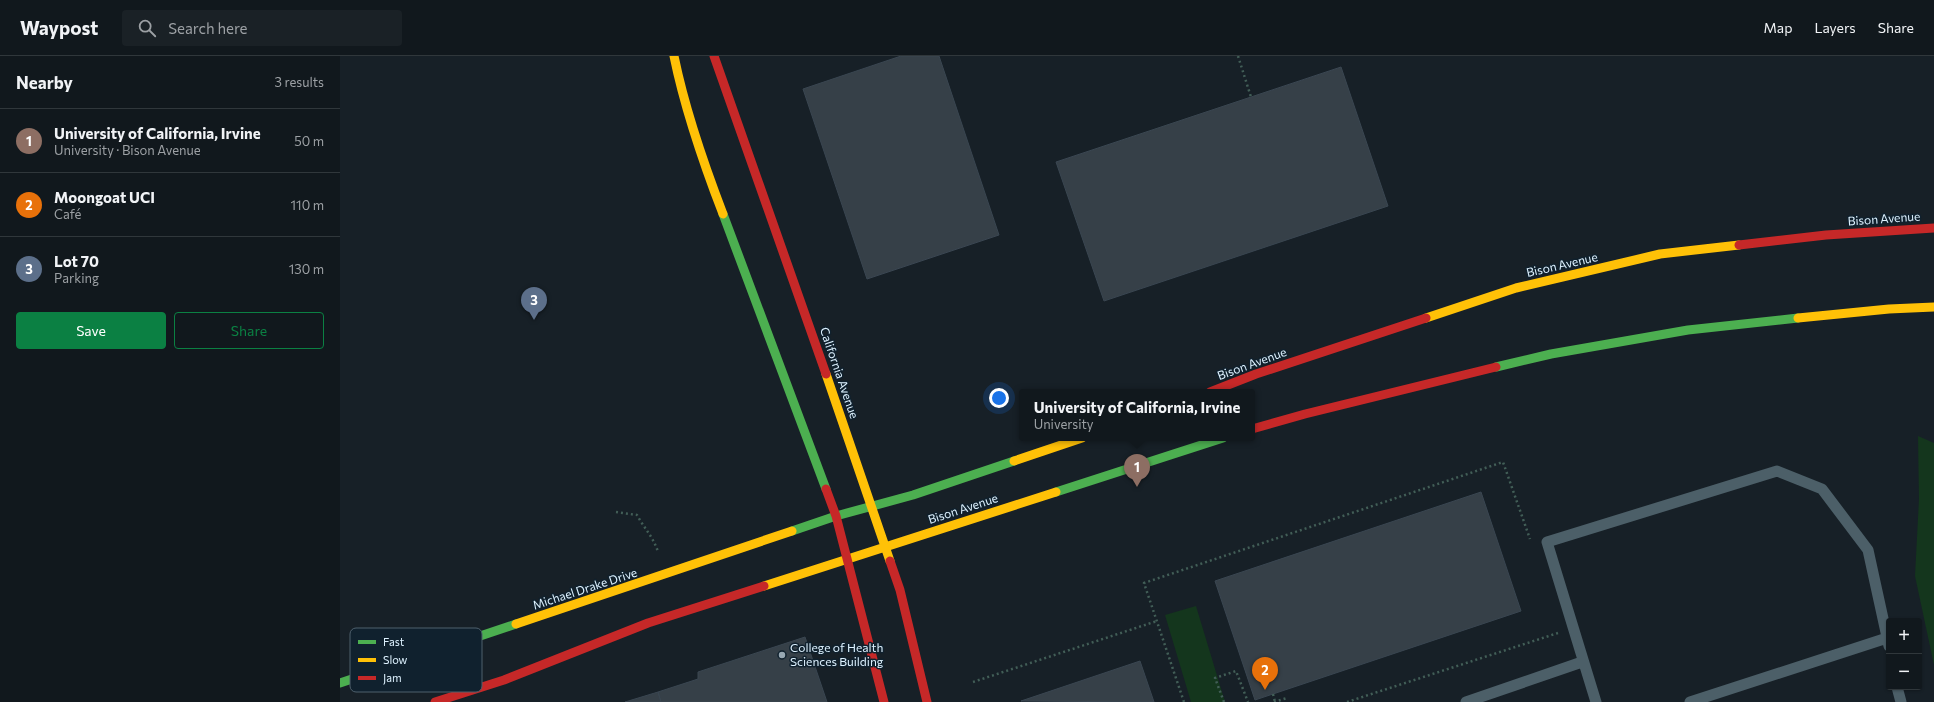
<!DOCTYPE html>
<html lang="en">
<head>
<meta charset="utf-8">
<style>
	:root { --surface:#11181d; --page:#1a2126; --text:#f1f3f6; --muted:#9ca0a4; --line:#30373b; --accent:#0b8043 }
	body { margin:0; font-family:Commissioner,sans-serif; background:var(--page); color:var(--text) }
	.controls { position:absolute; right:12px; bottom:12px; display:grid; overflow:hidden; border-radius:4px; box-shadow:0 1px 3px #0004 }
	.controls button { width:36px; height:36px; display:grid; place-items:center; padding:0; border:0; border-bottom:1px solid var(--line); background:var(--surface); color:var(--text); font:20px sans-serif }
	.you { position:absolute; left:659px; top:342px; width:14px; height:14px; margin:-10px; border:3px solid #fff; border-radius:50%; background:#1a73e8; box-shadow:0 0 0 6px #1a73e833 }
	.badge { display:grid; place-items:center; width:26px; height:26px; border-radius:50%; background:var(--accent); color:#fff; font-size:13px; font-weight:700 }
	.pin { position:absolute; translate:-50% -33px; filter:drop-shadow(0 1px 2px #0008) }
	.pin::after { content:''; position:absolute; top:21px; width:14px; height:12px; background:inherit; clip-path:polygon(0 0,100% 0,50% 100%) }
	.popup { position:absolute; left:679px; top:333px; width:236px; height:52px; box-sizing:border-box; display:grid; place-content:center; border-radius:4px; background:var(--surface); filter:drop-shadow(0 1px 3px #0005); font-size:13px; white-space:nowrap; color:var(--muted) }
	.popup b { font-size:15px; color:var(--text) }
	.popup::after { content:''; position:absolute; left:50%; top:100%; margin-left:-8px; border:8px solid transparent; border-top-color:var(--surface) }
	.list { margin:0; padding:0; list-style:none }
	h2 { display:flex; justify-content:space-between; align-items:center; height:52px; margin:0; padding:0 16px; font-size:17px }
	h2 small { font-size:13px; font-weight:400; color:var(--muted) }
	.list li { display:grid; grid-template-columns:26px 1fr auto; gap:12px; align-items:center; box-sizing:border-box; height:64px; padding:0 16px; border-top:1px solid var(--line) }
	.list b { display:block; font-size:15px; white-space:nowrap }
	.list p { margin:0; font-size:13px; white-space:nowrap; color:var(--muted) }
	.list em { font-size:13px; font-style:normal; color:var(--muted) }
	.actions { display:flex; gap:8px; padding:12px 16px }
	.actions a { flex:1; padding:9px 0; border:1px solid var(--accent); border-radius:4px; text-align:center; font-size:14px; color:var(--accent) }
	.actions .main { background:var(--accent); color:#fff }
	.icon { flex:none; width:22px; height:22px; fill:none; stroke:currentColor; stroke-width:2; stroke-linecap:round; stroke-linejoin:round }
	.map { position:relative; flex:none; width:1594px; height:646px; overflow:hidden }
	header { display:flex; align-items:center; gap:24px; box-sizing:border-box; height:56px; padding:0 20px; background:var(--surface); border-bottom:1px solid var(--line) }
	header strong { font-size:19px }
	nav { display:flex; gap:22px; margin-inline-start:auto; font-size:14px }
	.search { width:280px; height:36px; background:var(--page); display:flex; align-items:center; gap:10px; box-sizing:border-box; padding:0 14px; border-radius:4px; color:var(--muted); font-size:15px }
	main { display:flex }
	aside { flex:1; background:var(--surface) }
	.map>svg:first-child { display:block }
	.green { fill:#14361d }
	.building { fill:#364048; stroke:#3a4651 }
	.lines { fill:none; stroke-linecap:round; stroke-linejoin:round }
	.path { stroke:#425e57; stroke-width:2.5; stroke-dasharray:2 3; stroke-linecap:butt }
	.lane { stroke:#4c5f68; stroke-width:11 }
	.fast { stroke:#4caf50; stroke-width:9 }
	.slow { stroke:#ffc107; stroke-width:9 }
	.jam { stroke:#c62828; stroke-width:9 }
	.poi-dot { fill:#98a8b3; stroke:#10212e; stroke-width:1.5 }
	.labels { text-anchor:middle; stroke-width:3; stroke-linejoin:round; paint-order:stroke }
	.street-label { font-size:12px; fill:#def2ff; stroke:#10212e }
	.poi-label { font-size:12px; fill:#def2ff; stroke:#10212e; text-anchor:start }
	.key { fill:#10212e; stroke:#4e606d; stroke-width:1 }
	.key-label { font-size:11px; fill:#def2ff }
</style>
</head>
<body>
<header>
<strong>Waypost</strong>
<div class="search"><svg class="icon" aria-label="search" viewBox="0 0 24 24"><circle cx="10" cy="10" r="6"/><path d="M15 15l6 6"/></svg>Search here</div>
<nav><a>Map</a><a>Layers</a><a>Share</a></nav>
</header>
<main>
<aside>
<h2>Nearby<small>3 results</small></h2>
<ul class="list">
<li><span class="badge" style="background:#8d6e63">1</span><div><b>University of California, Irvine</b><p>University · Bison Avenue</p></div><em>50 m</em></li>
<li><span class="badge" style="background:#e8710a">2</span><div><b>Moongoat UCI</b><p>Café</p></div><em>110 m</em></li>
<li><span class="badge" style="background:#5c6f8a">3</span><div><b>Lot 70</b><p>Parking</p></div><em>130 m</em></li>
</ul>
<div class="actions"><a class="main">Save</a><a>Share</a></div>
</aside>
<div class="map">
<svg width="1594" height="646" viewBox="0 0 1594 646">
	<rect width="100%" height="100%" fill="#172027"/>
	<path class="green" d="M 1578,380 L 1594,387 L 1594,609 L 1575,520 L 1579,443 Z
		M 856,550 L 885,646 L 851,646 L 825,559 Z"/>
	<path class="building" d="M 561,0 L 599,0 L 659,179 L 527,223 L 463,33 Z
		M 1001,11 L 1048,150 L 764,245 L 716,106 Z
		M 1141,436 L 1181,555 L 915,644 L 875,525 Z
		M 465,581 L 487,646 L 321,646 L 318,636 L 358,623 L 358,616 Z
		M 800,605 L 814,646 L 681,645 Z
		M 318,636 L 321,646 L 285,646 Z"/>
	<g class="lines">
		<path class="path" d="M 898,0 L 911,41
			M 276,456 L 297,459 C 304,472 314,482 318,496
			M 633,626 L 817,565
			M 933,638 L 935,646
			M 844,646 L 804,527 L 1163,406 L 1190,483
			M 884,646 L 875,622 L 896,615 L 908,646
			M 934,646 L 947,642
			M 1007,646 L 1218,577"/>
		<path class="lane" d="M 1557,631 L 1561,646
			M 1126,646 L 1242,606
			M 1256,646 L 1207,486 L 1437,415 L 1482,433 L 1528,494 L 1549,590
			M 1350,646 L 1547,582"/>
		<path class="fast" d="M 383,158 L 486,433
			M 1156,311 L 1211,298 L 1348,274 L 1458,262
			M 716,436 L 883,382
			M 452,475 L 496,460 L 573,439 L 674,405
			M 0,627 L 176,568"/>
		<path class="slow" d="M 334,0 C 345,54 363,106 383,158
			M 1086,262 L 1176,232 L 1320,198 L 1399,189
			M 1458,262 L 1549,253 L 1594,251
			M 486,318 L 550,505
			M 674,405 L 742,382
			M 424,530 L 716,436
			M 176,568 L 452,475"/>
		<path class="jam" d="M 374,0 L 486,318
			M 1399,189 L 1486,179 L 1594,172
			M 870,336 L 916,318 L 1086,262
			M 912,373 L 965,358 L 1156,311
			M 486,433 L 496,460 L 544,646
			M 550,505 L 560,534 L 587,646
			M 95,646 L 164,624 L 308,567 L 424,530"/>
	</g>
	<circle class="poi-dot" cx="442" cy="599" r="4"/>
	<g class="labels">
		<g class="street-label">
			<text transform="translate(1544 163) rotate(-4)" y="4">Bison Avenue</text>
			<text transform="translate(1222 209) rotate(-13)" y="4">Bison Avenue</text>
			<text transform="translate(912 308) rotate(-20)" y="4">Bison Avenue</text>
			<text transform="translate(499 317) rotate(71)" y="4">California Avenue</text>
			<text transform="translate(623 453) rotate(-18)" y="4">Bison Avenue</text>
			<text transform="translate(245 533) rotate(-18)" y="4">Michael Drake Drive</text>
		</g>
		<g class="poi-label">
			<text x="450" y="596">College of Health<tspan x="450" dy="14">Sciences Building</tspan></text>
		</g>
	</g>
	<rect x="10" y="572" width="132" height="64" rx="6" class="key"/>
	<rect x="18" y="584" width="18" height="4" fill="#4caf50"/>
	<rect x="18" y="602" width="18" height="4" fill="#ffc107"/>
	<rect x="18" y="620" width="18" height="4" fill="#c62828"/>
	<g class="key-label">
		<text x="43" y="590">Fast</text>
		<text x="43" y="608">Slow</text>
		<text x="43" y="626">Jam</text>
	</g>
</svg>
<div class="controls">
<button>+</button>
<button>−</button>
</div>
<div class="you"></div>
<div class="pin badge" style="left:797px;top:431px;background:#8d6e63">1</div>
<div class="popup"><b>University of California, Irvine</b>University</div>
<div class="pin badge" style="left:925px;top:634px;background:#e8710a">2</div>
<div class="pin badge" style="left:194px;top:264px;background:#5c6f8a">3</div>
</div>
</main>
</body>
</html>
